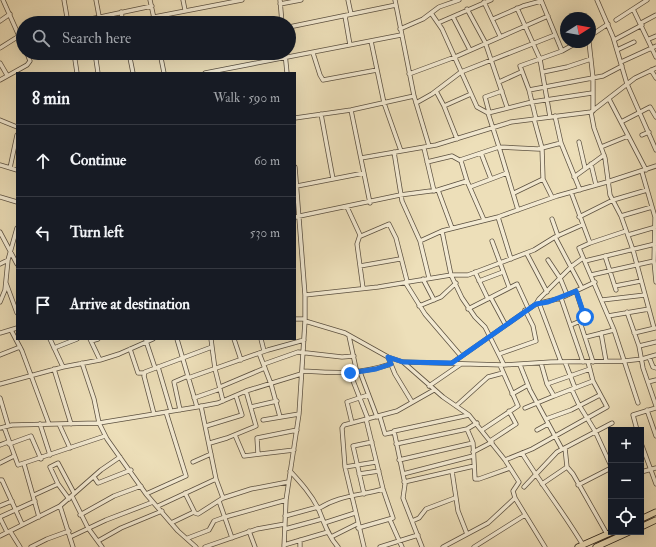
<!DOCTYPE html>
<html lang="en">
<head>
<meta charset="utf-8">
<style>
	:root { --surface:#171b24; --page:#20242c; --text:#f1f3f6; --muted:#9ea1a6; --line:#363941 }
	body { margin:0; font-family:"IM FELL Double Pica",serif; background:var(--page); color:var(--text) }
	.controls { position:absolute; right:12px; bottom:12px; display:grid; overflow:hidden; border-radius:0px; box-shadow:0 4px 16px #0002 }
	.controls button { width:36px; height:36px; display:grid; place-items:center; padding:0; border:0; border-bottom:1px solid var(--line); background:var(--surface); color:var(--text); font:20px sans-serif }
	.compass { position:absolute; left:560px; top:12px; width:36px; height:36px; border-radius:50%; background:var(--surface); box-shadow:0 4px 16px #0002; rotate:79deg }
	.stop { position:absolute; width:12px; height:12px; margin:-9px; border:3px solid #1a73e8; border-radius:50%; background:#fff }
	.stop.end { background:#1a73e8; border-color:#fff; box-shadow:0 1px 4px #0008 }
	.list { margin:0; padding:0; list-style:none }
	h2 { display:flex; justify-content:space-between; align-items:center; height:52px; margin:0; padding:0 16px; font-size:17px }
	h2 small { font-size:13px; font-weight:400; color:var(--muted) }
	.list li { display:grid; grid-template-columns:26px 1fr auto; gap:12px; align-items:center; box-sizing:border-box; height:72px; padding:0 16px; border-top:1px solid var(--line) }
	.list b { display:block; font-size:15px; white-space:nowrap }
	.list em { font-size:13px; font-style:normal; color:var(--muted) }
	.icon { flex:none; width:22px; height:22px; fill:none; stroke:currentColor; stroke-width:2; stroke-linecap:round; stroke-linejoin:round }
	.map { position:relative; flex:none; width:656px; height:547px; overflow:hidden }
	.search { position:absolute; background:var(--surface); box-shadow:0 4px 16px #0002; left:16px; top:16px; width:280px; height:44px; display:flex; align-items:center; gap:10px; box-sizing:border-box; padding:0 14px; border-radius:22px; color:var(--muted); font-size:15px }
	.panel { position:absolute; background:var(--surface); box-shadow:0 4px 16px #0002; left:16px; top:72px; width:280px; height:268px; border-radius:0px }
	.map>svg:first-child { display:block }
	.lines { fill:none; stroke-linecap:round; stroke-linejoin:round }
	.minor-casing { stroke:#5c5141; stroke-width:5 }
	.primary-casing { stroke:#2b2219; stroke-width:7 }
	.minor { stroke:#f3ead2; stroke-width:3.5 }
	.primary { stroke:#eddfb9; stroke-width:5.5 }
	.route { stroke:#1a73e8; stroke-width:5 }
</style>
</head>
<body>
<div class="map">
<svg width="656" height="547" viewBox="0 0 656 547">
	<rect width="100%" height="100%" fill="#eddfb9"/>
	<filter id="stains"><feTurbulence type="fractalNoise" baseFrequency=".005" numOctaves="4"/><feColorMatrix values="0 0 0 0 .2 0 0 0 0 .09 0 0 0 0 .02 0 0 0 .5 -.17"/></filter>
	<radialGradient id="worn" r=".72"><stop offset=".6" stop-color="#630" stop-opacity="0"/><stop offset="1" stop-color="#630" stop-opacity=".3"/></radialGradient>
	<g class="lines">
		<g class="minor-casing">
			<path id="minor" d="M 3,0 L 23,45
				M 64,0 L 68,23
				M 96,0 L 99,16
				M 150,0 L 155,23
				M 183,0 L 185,10
				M 280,0 L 282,23
				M 348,0 L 351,14
				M 395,0 L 414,96 L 429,146
				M 541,0 L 562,51
				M 597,0 L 613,37 L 627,84 L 656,150
				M 647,0 L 633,9 L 656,57
				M 484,2 L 500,36
				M 280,4 L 301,0
				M 517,8 L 540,59 L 550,117
				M 467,9 L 485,42 L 507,107
				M 121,12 L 123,23
				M 431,13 L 442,29 L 477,107 L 488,113 L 499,147 L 538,149 L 561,143 L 580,190
				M 345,16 L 350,45
				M 154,17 L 242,0
				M 453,17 L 470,50
				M 493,19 L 523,6 L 541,1
				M 616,20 L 633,9
				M 0,21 L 10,14
				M 72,23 L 152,6
				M 438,23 L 491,0
				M 641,23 L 656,15
				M 289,27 L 396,5
				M 400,29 L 423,19 L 439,7 L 459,0
				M 590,36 L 608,24
				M 649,39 L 656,36
				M 614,40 L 642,25
				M 371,41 L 384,103 L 401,151
				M 589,42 L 593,78 L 593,111
				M 0,48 L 19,36
				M 617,50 L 634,42
				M 74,53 L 77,73
				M 95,53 L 98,73
				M 129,53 L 133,73
				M 160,53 L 164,73
				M 285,53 L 287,73
				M 313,53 L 320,75 L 323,80 L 377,70
				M 621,62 L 656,46
				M 0,63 L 7,75
				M 651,70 L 656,78
				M 543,72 L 567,67 L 591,59
				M 205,73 L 401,35
				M 409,74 L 455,57 L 548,16
				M 0,80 L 27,65 L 30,61 L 27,53
				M 499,82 L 521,72
				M 529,90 L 603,76 L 622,66
				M 436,91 L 444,106 L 457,139
				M 609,99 L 646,170
				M 416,103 L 432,94 L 461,72 L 555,35
				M 444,106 L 471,94
				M 351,110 L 370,203
				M 489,112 L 485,97 L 502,91
				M 591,112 L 594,128 L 605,158 L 610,195 L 621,216 L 633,250 L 654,328
				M 488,113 L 532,102 L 592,93
				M 321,114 L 333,179
				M 555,116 L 561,143
				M 295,118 L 351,110 L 414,96
				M 534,119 L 542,148 L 543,179 L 552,197
				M 536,119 L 529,90 L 520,66 L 562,51 L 578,42
				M 0,120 L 17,127
				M 621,122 L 650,107 L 656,117
				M 642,135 L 649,132
				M 579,142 L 585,168
				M 601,147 L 628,136
				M 424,148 L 434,191
				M 394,152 L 402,201 L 420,241 L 429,278
				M 481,153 L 491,179
				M 361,158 L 436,145 L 511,122 L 591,112 L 635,78 L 656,68
				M 460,160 L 499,147 L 518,210
				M 427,162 L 452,156 L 461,161 L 467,181 L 484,220
				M 591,164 L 596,185
				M 0,165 L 17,170
				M 10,168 L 17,135
				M 642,172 L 655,217 L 654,261 L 656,282
				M 574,177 L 604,155
				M 297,186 L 364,173
				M 470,187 L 507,173
				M 438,190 L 452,228
				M 571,192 L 590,243
				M 514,193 L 543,179
				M 0,197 L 17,202
				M 347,207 L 360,235 L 357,244 L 363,288
				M 621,216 L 652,207
				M 295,217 L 400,195 L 438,190 L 467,181
				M 498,217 L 511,259
				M 579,217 L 613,200 L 647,190
				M 552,219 L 558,236
				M 442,231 L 451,275 L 462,298 L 475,317 L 485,327 L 504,365
				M 626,231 L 590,243 L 579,248 L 614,330 L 638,403
				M 0,232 L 17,264
				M 628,235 L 656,227
				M 361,236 L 389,224 L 396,238 L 407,281
				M 555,237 L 582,288
				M 420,241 L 442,231 L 498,217 L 557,196 L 607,182 L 656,166
				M 492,241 L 509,287
				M 527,254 L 547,292
				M 605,256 L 616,290
				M 548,260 L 560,278 L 567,295
				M 585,261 L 655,244
				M 0,264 L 8,260
				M 360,266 L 400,259
				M 475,272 L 488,299
				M 591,275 L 654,261
				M 423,279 L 434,300
				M 479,281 L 503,272
				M 405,282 L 425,314 L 461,356
				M 6,283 L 17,313
				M 615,286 L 641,281
				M 305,295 L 378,287 L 451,275 L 468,275 L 534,250 L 555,237 L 582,225
				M 491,298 L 505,324
				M 561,298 L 583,362
				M 602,300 L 645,295
				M 0,302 L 5,290 L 8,260 L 17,228
				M 539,303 L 561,362
				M 536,304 L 561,298 L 595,282
				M 419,306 L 441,297 L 456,283
				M 468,309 L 517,284 L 528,308
				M 627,312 L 639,346 L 643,368 L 656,406
				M 608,316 L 649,309
				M 295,319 L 305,319
				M 305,321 L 345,333 L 388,357 L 403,362 L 443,397 L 469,415 L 505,460 L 519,482 L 513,491 L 515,498 L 545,547
				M 580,322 L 593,362
				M 571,325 L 585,319 L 576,291
				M 11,330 L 22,351 L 49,424
				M 0,333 L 17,328
				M 601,333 L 606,361
				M 634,333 L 655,328
				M 349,336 L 357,373
				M 586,337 L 614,330
				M 50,339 L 63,367
				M 90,339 L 100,360
				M 177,339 L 197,407
				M 211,339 L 215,369 L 223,401
				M 234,339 L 241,360
				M 261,339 L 264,351
				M 91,341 L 98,339
				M 146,341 L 155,368
				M 639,346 L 656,342
				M 54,348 L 77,339
				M 130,349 L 138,373 L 144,373
				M 259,353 L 271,384 L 280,417
				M 499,354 L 536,341 L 533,326 L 525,310
				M 0,355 L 20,347
				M 388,357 L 395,374 L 412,402
				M 649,357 L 653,367 L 656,368
				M 403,362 L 504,365 L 551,362 L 624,361 L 642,359 L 656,355
				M 565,362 L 575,388
				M 82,363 L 94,399 L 99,423 L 107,439 L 146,494 L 178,531 L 196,547
				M 452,363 L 536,304 L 539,299 L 572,266 L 583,258
				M 264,364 L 298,352 L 342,357 L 354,356
				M 520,365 L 530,390 L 562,449
				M 158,367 L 171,411
				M 54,369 L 71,424
				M 302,371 C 336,373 357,375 391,364
				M 360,372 L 377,417
				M 350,373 L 368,419
				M 188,378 L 268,350 L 304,340
				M 648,382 L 656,380
				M 0,384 L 63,367 L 100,360 L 119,354 L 153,339
				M 547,384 L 590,369
				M 429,386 L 461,364
				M 220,387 L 265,368
				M 572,390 L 579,405 L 595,431 L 611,466
				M 512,394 L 528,385
				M 554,396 L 593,381
				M 0,398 L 8,425
				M 194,398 L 220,389
				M 201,406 L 216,479
				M 456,406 L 488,377 L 503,373
				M 251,407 L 277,401
				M 525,408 L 554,396 L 547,384 L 541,363
				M 180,410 L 174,382 L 188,376
				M 647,410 L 656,436
				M 154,414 L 144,376 L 145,372 L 212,347
				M 380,417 L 385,434 L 394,432
				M 546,419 L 571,410 L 600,395
				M 263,420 L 299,414
				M 352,423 L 347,402 L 368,395
				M 477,423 L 467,429 L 473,443 L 475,479 L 479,479 L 510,468
				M 40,424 L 50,455
				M 59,424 L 70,448
				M 206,426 L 242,415 L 236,396
				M 4,427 L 18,465 L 105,436
				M 0,428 L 12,425 L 99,423 L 197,407 L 218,403 L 246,391 L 301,374
				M 482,430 L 518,406 L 500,365
				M 537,430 L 548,424
				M 637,430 L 633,415 L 656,408
				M 235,435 L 244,456 L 294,450
				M 490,441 L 516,424 L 509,411
				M 210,443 L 227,438 L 256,426 L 246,391
				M 641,443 L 656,484
				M 9,444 L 31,436 L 41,459
				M 396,444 L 467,429
				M 0,445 L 8,442
				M 565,448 L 567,467 L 573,474 L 607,534
				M 473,452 L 492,442
				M 522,453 C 541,484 564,513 583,545
				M 258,454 L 257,438 L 297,430
				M 399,460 L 473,443
				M 505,460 L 532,449 L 607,407 L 593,381 L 588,362
				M 193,462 L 211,454
				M 0,463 L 14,456
				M 24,464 L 39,517
				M 345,467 L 376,462
				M 290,471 C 301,483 311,494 318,508 C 324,522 328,536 338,547
				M 452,471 L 458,511 L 467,534
				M 641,472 L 656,468
				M 359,474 L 379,471
				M 403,474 L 473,456
				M 94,477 L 98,483 L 131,470
				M 0,480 L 2,480 L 22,524
				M 404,482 L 474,466
				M 58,484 L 50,467 L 58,463 L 74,493
				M 542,484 L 567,467
				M 578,485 L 611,468
				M 524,487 L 557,452 L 612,423
				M 185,493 L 195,513 L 198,514 L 223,498 L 251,489 L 288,482
				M 146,494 L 186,476 L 166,412
				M 364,494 L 353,446 L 372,442
				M 34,495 L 58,484 L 69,499
				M 72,496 L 88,528 L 102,547
				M 219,501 L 232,538
				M 0,506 L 12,501
				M 60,506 L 73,547
				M 158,506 L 216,479 L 223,498
				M 318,509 C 339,495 359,496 383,489
				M 80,515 L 114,496 L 141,486
				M 285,516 L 318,507
				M 0,517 L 35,501
				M 0,518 L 7,532
				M 390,520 L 402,547
				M 412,521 L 419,518 L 426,509 L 455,498
				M 171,523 L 194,512
				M 324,523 L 355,513
				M 358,528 L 393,518 L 383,489 L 366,419
				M 285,529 L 322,519
				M 10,531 L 20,547
				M 249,531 L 255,547
				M 0,536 L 60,506 L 101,470 L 120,457
				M 70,537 L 106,520 L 153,502
				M 331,537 L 357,524
				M 188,538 L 209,530 L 214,521 L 225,517 L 286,500
				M 300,540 L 300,547
				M 98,541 L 121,528 L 162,511
				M 284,545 L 328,532
				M 31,547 L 47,539 L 69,531
				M 205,547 L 257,529 L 285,524
				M 284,547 L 286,500 L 299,414 L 305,321 L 305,295 L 295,167
				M 364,547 L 345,467 L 342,428 L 344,425 L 397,411 L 434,390
				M 380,547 L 418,535
				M 422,547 L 403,498 L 405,484 L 394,431 L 469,415
				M 443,547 L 488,523 L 515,498
				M 474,547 L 525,515"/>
		</g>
		<g class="primary-casing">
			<path id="primary" d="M 641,519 L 656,512
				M 641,527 L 656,520
				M 578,547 L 612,532
				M 596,547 L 629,532"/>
		</g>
		<use href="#minor" class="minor"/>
		<use href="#primary" class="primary"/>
	</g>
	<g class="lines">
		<path class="route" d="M 350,373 L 376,369 L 391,364 L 388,357 L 403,362 L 452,363 L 536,304 L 548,302 L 576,291 L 585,317"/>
	</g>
	<rect width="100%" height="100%" filter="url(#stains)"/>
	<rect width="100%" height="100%" fill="url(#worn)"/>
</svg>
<div class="controls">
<button>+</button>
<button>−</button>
<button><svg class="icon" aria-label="locate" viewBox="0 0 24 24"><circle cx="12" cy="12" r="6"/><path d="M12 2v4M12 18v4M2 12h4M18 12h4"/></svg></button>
</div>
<svg class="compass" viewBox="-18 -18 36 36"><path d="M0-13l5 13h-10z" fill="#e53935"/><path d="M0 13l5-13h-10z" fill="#9ea1a6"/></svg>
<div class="stop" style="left:585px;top:317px"></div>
<div class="stop end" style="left:350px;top:373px"></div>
<div class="search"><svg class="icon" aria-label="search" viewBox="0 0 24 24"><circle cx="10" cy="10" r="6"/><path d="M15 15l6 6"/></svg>Search here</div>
<section class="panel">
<h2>8 min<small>Walk · 590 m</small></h2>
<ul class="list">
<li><svg class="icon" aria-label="ahead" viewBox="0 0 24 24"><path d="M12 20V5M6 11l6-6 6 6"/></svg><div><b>Continue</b></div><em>60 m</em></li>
<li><svg class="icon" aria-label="left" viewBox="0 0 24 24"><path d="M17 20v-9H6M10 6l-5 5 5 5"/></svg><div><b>Turn left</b></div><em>530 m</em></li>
<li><svg class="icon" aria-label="arrive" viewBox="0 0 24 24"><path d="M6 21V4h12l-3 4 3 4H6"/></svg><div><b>Arrive at destination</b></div></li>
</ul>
</section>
</div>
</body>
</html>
